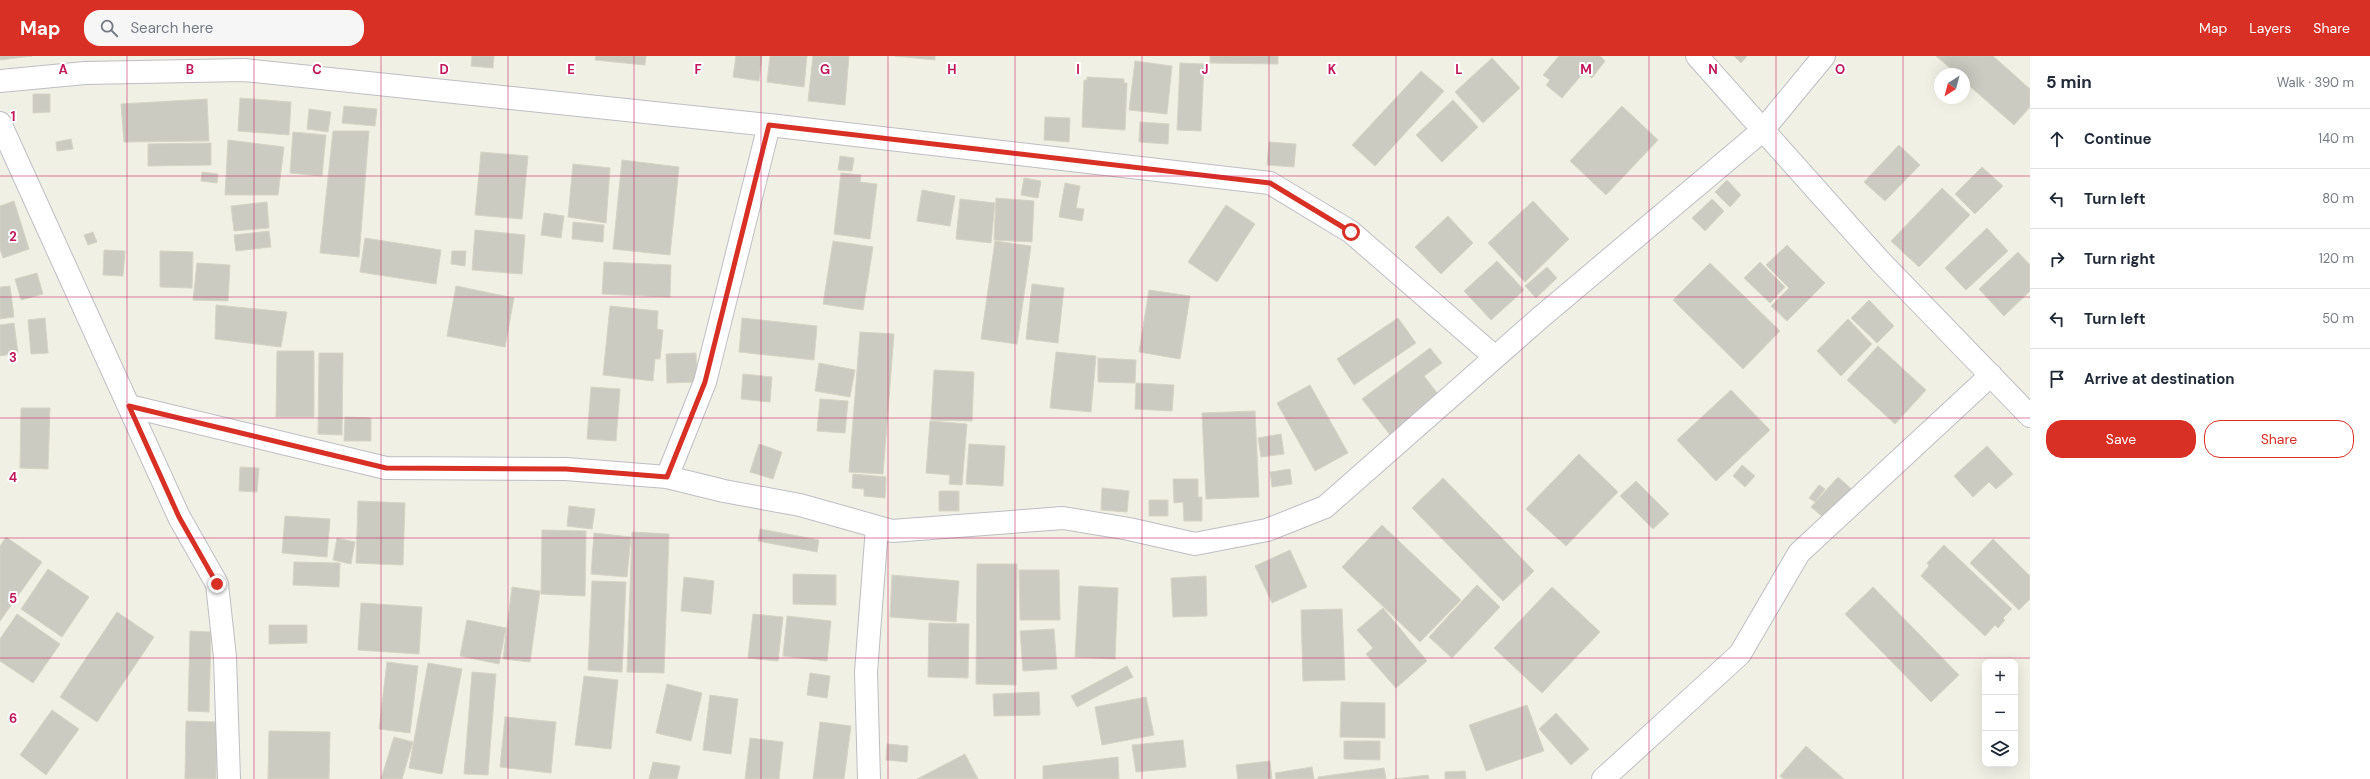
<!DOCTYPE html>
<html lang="en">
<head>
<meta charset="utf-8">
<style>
	:root { --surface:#fff; --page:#f6f6f7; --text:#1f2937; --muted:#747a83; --line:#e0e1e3; --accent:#d93025 }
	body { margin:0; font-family:"DM Sans",sans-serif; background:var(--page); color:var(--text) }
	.controls { position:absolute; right:12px; bottom:12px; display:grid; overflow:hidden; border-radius:8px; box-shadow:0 4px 16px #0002 }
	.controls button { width:36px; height:36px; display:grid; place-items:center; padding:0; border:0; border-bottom:1px solid var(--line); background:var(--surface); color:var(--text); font:20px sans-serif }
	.compass { position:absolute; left:1934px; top:12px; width:36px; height:36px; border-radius:50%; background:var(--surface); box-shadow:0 4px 16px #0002; rotate:216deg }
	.stop { position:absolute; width:12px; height:12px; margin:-9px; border:3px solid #d93025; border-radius:50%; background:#fff }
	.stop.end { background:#d93025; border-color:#fff; box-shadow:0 1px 4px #0008 }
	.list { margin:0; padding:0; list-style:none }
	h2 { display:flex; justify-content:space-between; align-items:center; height:52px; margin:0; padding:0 16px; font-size:17px }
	h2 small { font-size:13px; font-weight:400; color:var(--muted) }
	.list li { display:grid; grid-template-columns:26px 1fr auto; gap:12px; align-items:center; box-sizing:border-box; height:60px; padding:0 16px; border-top:1px solid var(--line) }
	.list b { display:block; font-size:15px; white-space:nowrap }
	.list em { font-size:13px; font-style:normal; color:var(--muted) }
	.actions { display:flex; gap:8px; padding:12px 16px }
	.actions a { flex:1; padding:9px 0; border:1px solid var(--accent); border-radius:16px; text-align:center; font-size:14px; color:var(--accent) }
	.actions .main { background:var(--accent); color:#fff }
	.icon { flex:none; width:22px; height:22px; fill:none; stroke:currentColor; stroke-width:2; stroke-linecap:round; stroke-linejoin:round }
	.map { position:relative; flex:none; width:2030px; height:723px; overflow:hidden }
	header { display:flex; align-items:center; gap:24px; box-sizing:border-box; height:56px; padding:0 20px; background:var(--accent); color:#fff }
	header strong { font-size:19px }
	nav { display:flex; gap:22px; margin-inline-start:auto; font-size:14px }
	.search { width:280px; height:36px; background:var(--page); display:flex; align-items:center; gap:10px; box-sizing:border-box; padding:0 14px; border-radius:16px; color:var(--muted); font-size:15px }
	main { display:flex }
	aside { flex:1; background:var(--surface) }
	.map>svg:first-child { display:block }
	.building { fill:#cccbc2; stroke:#d6d4c2 }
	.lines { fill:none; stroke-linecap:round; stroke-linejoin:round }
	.minor-casing { stroke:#bdbec5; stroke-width:24 }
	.minor { stroke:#fff; stroke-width:22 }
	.route { stroke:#d93025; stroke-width:5 }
	.grid { fill:none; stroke:#c2185b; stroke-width:1; stroke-opacity:0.55 }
	.grid-label { font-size:13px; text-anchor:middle; font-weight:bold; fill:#c2185b; stroke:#fff; stroke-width:4; stroke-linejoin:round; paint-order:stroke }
</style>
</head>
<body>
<header>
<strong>Map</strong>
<div class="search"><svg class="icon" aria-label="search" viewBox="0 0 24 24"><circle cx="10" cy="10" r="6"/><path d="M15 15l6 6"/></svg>Search here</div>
<nav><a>Map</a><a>Layers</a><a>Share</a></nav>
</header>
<main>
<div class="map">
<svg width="2030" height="723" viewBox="0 0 2030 723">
	<rect width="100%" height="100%" fill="#f1f0e5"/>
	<path class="building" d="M 0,0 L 32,0 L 0,4 Z
		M 472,0 L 494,0 L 493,12 L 471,10 Z
		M 596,0 L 646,0 L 645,9 L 595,4 Z
		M 736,0 L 762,0 L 759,25 L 733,21 Z
		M 770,0 L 807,0 L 804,31 L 767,26 Z
		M 813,0 L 849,0 L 845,49 L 808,45 Z
		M 895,0 L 935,0 L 935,4 Z
		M 1210,0 L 1278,0 L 1278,8 L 1210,7 Z
		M 1559,0 L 1600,0 L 1605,5 L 1592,22 L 1584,16 L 1562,42 L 1546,29 L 1550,24 L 1543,19 Z
		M 1734,0 L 1747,0 L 1741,7 Z
		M 1936,0 L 1993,0 L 2030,33 L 2030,51 L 2014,69 L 1964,25 L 1964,18 L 1957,18 Z
		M 1492,2 L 1520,32 L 1483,67 L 1455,36 Z
		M 1135,5 L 1172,10 L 1167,58 L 1129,54 Z
		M 1180,7 L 1204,8 L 1201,75 L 1177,74 Z
		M 1421,15 L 1444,35 L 1375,110 L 1352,89 Z
		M 1087,21 L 1124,23 L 1124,27 L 1127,27 L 1125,74 L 1082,71 L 1084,24 L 1087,24 Z
		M 33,38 L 50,38 L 50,56 L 33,57 Z
		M 240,42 L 291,46 L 289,79 L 238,75 Z
		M 207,43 L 209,85 L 124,86 L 121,48 Z
		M 1453,44 L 1478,71 L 1442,106 L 1416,79 Z
		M 344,50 L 377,53 L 375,70 L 342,67 Z
		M 1622,50 L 1658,84 L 1606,139 L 1570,105 Z
		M 309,53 L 331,56 L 328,76 L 307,73 Z
		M 1045,61 L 1070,62 L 1069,86 L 1044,84 Z
		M 1140,66 L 1169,68 L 1168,88 L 1139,86 Z
		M 333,75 L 369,75 L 359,201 L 320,197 Z
		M 293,76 L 326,79 L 322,120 L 290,117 Z
		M 71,83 L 73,93 L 57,95 L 56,86 Z
		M 228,84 L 284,91 L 278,139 L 225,139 Z
		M 1269,86 L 1296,88 L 1294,111 L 1267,109 Z
		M 211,87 L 211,109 L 148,110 L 148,88 Z
		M 1899,89 L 1920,109 L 1885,145 L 1864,126 Z
		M 481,96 L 528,100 L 522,163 L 475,159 Z
		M 840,100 L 854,102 L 852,115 L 838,114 Z
		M 622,104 L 679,111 L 670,199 L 613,193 Z
		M 573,108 L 610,112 L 606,167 L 568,161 Z
		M 1982,111 L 2003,130 L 1975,158 L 1955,138 Z
		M 202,116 L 218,118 L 217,127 L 201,125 Z
		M 841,117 L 861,119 L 860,126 L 877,128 L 870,183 L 834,178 Z
		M 1024,122 L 1041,125 L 1038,142 L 1021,139 Z
		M 1727,124 L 1741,139 L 1730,151 L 1715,136 Z
		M 1065,127 L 1080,130 L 1076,152 L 1084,153 L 1082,165 L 1059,161 Z
		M 1942,132 L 1970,159 L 1919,211 L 1891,185 Z
		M 922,134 L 955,140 L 950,170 L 917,165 Z
		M 996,142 L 1034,145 L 1032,186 L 994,184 Z
		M 960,143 L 995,147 L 991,187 L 956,183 Z
		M 1712,143 L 1724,155 L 1705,175 L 1692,162 Z
		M 14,145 L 29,193 L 3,202 L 0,193 L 0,150 Z
		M 1533,145 L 1569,183 L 1525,226 L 1488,187 Z
		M 267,146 L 269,172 L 234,175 L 231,150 Z
		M 1226,149 L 1255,168 L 1217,226 L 1188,206 Z
		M 544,157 L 564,160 L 561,182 L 541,179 Z
		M 1448,160 L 1473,187 L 1441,218 L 1415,191 Z
		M 573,166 L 604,169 L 603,186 L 572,183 Z
		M 1987,172 L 2008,195 L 1966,234 L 1945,212 Z
		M 475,174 L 525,179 L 522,218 L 472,214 Z
		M 269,175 L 271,191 L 236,195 L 234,179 Z
		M 93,176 L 97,186 L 88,189 L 84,179 Z
		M 365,182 L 441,194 L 436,228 L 360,216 Z
		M 833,185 L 873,191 L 863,254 L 823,248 Z
		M 995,185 L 1031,190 L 1017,288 L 981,283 Z
		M 1787,189 L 1825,227 L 1787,265 L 1771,250 L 1789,232 L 1766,209 Z
		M 104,194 L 125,195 L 123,220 L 103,219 Z
		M 160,195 L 193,196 L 192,232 L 160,231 Z
		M 452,195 L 466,195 L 465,210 L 451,208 Z
		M 2018,196 L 2030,209 L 2030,235 L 2004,260 L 1979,233 Z
		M 1497,205 L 1524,234 L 1491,264 L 1464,235 Z
		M 604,206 L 671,209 L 670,241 L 602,238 Z
		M 1760,206 L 1785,231 L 1770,247 L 1744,222 Z
		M 197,207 L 230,209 L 228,245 L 193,244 Z
		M 1710,207 L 1780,275 L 1743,313 L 1673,244 Z
		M 1547,211 L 1557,222 L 1536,242 L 1525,230 Z
		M 37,217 L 43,238 L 21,244 L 15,223 Z
		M 1032,228 L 1064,232 L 1058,287 L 1026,283 Z
		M 10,230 L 14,261 L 0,263 L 0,231 Z
		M 456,230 L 514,242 L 505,291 L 447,280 Z
		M 1149,234 L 1190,240 L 1180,303 L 1139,296 Z
		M 1869,244 L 1894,270 L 1877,287 L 1851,262 Z
		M 216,249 L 287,256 L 281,291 L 215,283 Z
		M 610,250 L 658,255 L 657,273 L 663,274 L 660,303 L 655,303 L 653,325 L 603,319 Z
		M 45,262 L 48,297 L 31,298 L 28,264 Z
		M 742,262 L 817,270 L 814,304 L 739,296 Z
		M 1398,262 L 1416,287 L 1354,329 L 1337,303 Z
		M 1848,263 L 1872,288 L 1841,320 L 1817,295 Z
		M 14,267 L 18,297 L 0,300 L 0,269 Z
		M 860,276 L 894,278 L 883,418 L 849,416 Z
		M 1878,290 L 1926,334 L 1895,368 L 1847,324 Z
		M 1430,292 L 1442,307 L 1424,320 L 1441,342 L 1391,380 L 1362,343 Z
		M 277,295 L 314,295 L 314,361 L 276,361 Z
		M 1056,296 L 1096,300 L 1091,356 L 1050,352 Z
		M 319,297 L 343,297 L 342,379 L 318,378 Z
		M 696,297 L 697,326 L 667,327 L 666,298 Z
		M 1098,302 L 1136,304 L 1135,327 L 1098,326 Z
		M 819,307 L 855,314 L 850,341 L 815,335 Z
		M 934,314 L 974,316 L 972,365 L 931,364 Z
		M 743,318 L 772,321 L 770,346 L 741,343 Z
		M 1136,327 L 1174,329 L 1172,355 L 1135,353 Z
		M 1310,329 L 1348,397 L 1315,415 L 1277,347 Z
		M 591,331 L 620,333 L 616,385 L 587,383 Z
		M 1731,334 L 1770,374 L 1716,425 L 1677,384 Z
		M 820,343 L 848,345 L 845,377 L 817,375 Z
		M 21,352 L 50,352 L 48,413 L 20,412 Z
		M 1255,355 L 1259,441 L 1206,443 L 1202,357 Z
		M 345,361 L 371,362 L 371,385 L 344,385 Z
		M 930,365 L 967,368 L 962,429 L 949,428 L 950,419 L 926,417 Z
		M 1281,378 L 1284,398 L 1261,401 L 1258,382 Z
		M 759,388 L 782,396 L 773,423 L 750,416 Z
		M 969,388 L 1005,390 L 1003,430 L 966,428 Z
		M 1987,390 L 2013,418 L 1996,433 L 1989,426 L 1973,441 L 1954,420 Z
		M 1579,398 L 1618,436 L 1566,490 L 1526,453 Z
		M 1742,409 L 1755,420 L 1745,431 L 1733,420 Z
		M 240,411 L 259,412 L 257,436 L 239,435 Z
		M 1290,413 L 1292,428 L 1272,431 L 1270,416 Z
		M 853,418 L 886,421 L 885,442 L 864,440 L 864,433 L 852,432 Z
		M 1838,421 L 1856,437 L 1830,467 L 1811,451 Z
		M 1443,422 L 1534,515 L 1503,545 L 1412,452 Z
		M 1173,423 L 1198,423 L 1198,441 L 1202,441 L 1202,465 L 1184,465 L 1183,446 L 1174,447 Z
		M 1636,425 L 1669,458 L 1653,473 L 1620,440 Z
		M 1819,429 L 1825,433 L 1815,446 L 1809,442 Z
		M 1102,432 L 1129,435 L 1127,456 L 1101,454 Z
		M 939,435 L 959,435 L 959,455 L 939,455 Z
		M 1149,444 L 1168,444 L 1168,460 L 1149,460 Z
		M 358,445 L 405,447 L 403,509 L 356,507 Z
		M 569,450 L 595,453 L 592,473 L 567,470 Z
		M 285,460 L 330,463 L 327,501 L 282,497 Z
		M 1382,469 L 1461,544 L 1420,586 L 1342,511 Z
		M 760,473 L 819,484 L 817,496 L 758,485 Z
		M 542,474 L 586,475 L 585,540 L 541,538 Z
		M 632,476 L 669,478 L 664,617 L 627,616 Z
		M 594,477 L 631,481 L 627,521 L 591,518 Z
		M 6,481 L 42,506 L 0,565 L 0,490 Z
		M 337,482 L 355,486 L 351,508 L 333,504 Z
		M 1993,483 L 2030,520 L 2030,543 L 2019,554 L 1970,507 Z
		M 1944,489 L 2012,553 L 2003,562 L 2005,564 L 1998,572 L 1995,569 L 1985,580 L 1921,520 L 1929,510 L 1927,507 Z
		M 1290,494 L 1307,531 L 1272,547 L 1255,510 Z
		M 294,506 L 340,507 L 339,531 L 293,529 Z
		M 977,508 L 1017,508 L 1016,629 L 976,628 Z
		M 48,513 L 89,541 L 62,581 L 21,553 Z
		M 1019,514 L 1059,514 L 1060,564 L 1020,564 Z
		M 793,518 L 836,519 L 836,549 L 793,548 Z
		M 892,519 L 959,525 L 956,566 L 890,561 Z
		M 1206,520 L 1207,560 L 1173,561 L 1171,522 Z
		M 684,521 L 714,525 L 711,558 L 681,555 Z
		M 592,525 L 626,526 L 622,616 L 588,614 Z
		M 1477,529 L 1500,551 L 1452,602 L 1429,581 Z
		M 1079,530 L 1118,532 L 1115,603 L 1075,601 Z
		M 512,531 L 540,535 L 530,606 L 503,603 Z
		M 1552,531 L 1600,576 L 1542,637 L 1494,592 Z
		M 1873,531 L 1959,619 L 1931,646 L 1845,558 Z
		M 361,547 L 422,551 L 419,598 L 358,594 Z
		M 1383,552 L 1427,605 L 1396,632 L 1366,598 L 1373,592 L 1357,574 Z
		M 1342,553 L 1345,624 L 1303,625 L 1301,554 Z
		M 117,556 L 154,581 L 97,666 L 60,641 Z
		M 17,558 L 60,588 L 33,627 L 0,605 L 0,583 Z
		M 753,558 L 783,561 L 778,605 L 748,602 Z
		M 787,560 L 831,565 L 827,605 L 783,600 Z
		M 467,564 L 506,572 L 499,608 L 460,600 Z
		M 929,567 L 969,568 L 968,622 L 928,621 Z
		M 269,569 L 307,569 L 307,587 L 269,588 Z
		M 1054,573 L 1057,613 L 1023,615 L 1020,575 Z
		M 190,575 L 211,576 L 209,656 L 188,655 Z
		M 387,606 L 418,610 L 410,677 L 379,673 Z
		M 428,607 L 462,613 L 442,718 L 409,712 Z
		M 1127,610 L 1133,621 L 1077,651 L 1071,640 Z
		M 472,616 L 496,618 L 488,719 L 464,718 Z
		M 810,617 L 830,620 L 827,642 L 807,639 Z
		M 584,620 L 618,624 L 611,693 L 575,689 Z
		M 667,628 L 702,637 L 691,685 L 656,677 Z
		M 1039,636 L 1040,659 L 994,660 L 993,638 Z
		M 710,639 L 738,643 L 731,698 L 703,694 Z
		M 1146,641 L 1154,679 L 1102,689 L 1095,651 Z
		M 1341,646 L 1385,647 L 1385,682 L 1340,681 Z
		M 1527,649 L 1544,695 L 1486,715 L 1469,669 Z
		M 52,654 L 79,673 L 46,719 L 20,699 Z
		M 1556,657 L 1589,693 L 1571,709 L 1539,673 Z
		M 505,661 L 556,666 L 551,717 L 500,711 Z
		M 186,665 L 217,666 L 216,723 L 185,723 Z
		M 820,666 L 851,670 L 844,723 L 813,723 Z
		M 269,675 L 330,676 L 329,723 L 268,723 Z
		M 394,681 L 413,686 L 402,723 L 381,723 Z
		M 750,682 L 783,686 L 779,723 L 745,723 Z
		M 1183,684 L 1186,711 L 1136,716 L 1132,689 Z
		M 1344,685 L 1380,685 L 1380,704 L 1344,703 Z
		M 887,688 L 908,690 L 907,706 L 886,704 Z
		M 1806,690 L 1844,723 L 1784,723 L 1780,720 Z
		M 965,698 L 978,723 L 917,723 Z
		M 1118,701 L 1119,723 L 1043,723 L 1043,710 Z
		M 1270,705 L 1272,723 L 1238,723 L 1236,709 Z
		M 653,706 L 680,710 L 677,723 L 649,723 Z
		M 1312,711 L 1314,723 L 1276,723 L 1275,717 Z
		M 1384,712 L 1386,723 L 1318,723 L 1318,721 Z
		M 1465,715 L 1466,723 L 1445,723 L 1445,716 Z
		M 1428,719 L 1429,723 L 1394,723 Z"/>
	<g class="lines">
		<g class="minor-casing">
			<path id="minor" d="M 1697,0 L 1880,205 L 2030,360
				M 0,25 L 85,17 L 244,14 L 769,69 L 1270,127 L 1351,176 L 1495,301
				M 0,67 L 179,461 L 217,528 L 225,601 L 229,723
				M 129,350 L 386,412 L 566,413 L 667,421 L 724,435 L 800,449 L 892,475 L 1063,462 L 1129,473 L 1195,488 L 1267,474 L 1325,451 L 1541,261 L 1763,74 L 1824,0
				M 667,421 L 705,326 L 769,69
				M 869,723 L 866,616 L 877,471
				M 1603,723 L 1740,598 L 1799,497 L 1991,319"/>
		</g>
		<use href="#minor" class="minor"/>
	</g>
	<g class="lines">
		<path class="route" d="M 217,528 L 179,461 L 129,350 L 386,412 L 566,413 L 667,421 L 705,326 L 769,69 L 1270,127 L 1351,176"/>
	</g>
	<path class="grid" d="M 127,0 L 127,723M 254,0 L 254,723M 381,0 L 381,723M 508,0 L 508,723M 634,0 L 634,723M 761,0 L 761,723M 888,0 L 888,723M 1015,0 L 1015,723M 1142,0 L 1142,723M 1269,0 L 1269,723M 1396,0 L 1396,723M 1522,0 L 1522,723M 1649,0 L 1649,723M 1776,0 L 1776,723M 1903,0 L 1903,723M 0,120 L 2030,120M 0,241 L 2030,241M 0,362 L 2030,362M 0,482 L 2030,482M 0,602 L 2030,602"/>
	<g class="grid-label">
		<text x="63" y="18">A</text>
		<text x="190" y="18">B</text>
		<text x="317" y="18">C</text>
		<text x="444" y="18">D</text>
		<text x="571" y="18">E</text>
		<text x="698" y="18">F</text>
		<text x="825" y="18">G</text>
		<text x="952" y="18">H</text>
		<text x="1078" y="18">I</text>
		<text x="1205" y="18">J</text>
		<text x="1332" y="18">K</text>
		<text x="1459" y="18">L</text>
		<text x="1586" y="18">M</text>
		<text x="1713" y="18">N</text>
		<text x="1840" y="18">O</text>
		<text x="13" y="65">1</text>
		<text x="13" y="185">2</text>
		<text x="13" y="306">3</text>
		<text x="13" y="426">4</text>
		<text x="13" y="547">5</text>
		<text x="13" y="667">6</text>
	</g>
</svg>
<div class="controls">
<button>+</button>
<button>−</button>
<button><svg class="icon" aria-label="layers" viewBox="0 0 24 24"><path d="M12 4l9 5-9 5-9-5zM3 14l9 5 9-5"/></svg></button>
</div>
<svg class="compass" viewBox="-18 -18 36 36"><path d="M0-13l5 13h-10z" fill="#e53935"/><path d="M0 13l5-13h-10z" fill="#747a83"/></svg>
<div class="stop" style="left:1351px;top:176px"></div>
<div class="stop end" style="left:217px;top:528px"></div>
</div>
<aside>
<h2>5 min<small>Walk · 390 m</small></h2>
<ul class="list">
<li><svg class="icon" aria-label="ahead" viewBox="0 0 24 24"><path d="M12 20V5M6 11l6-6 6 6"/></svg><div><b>Continue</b></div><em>140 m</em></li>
<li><svg class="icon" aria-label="left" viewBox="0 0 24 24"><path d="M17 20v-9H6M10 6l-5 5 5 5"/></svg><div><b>Turn left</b></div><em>80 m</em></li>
<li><svg class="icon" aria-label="right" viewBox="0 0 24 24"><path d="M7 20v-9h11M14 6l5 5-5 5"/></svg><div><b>Turn right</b></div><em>120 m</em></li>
<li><svg class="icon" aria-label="left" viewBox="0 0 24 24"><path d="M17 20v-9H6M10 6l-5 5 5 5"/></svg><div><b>Turn left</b></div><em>50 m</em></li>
<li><svg class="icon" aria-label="arrive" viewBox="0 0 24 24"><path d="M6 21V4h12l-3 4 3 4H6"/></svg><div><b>Arrive at destination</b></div></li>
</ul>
<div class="actions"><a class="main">Save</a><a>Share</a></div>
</aside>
</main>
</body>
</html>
